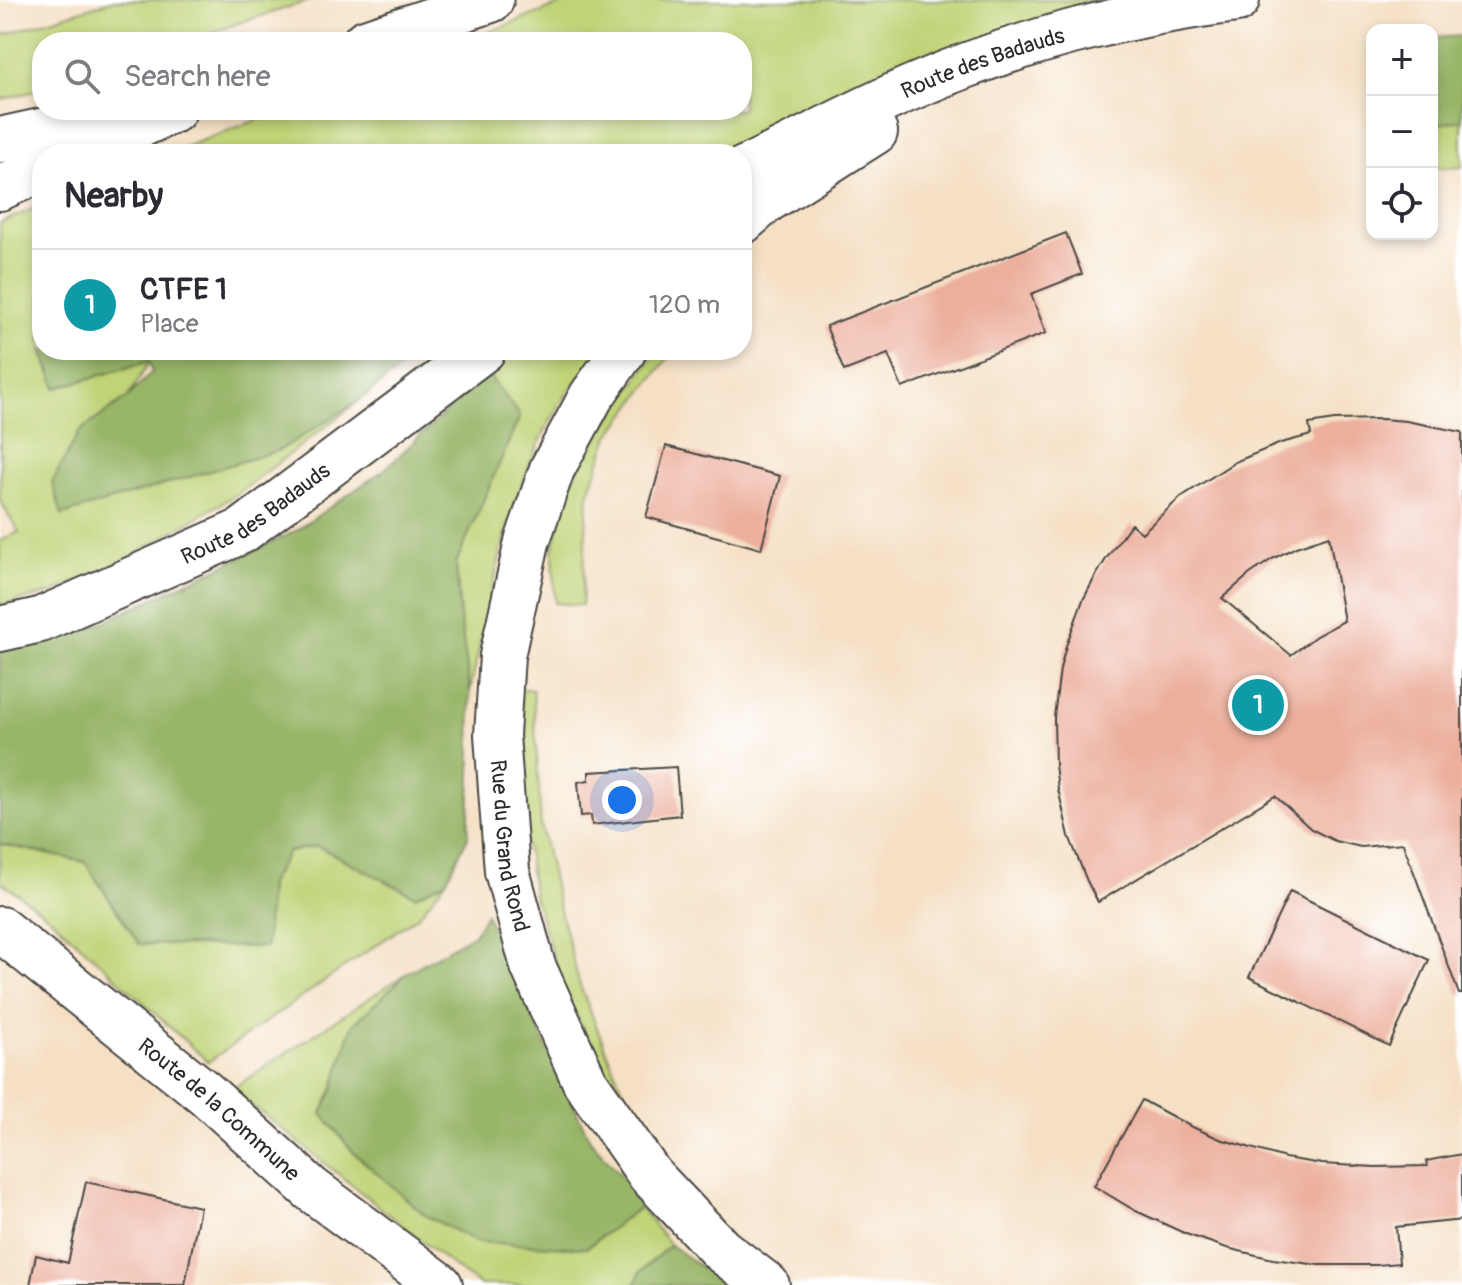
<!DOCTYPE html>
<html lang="en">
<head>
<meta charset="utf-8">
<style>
	:root { --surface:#fff; --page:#f2f2f3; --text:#2b2b33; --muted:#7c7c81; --line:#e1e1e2; --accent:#111827 }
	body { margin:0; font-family:Pangolin,sans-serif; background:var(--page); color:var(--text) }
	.controls { position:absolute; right:24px; top:24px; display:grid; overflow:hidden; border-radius:16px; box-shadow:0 4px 12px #0003 }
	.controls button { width:72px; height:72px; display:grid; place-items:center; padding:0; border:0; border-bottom:2px solid var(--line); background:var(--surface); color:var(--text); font:40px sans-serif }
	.you { position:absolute; left:622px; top:800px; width:28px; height:28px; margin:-20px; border:6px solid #fff; border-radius:50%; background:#1a73e8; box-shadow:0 0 0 12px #1a73e833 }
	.badge { display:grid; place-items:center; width:52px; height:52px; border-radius:50%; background:var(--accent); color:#fff; font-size:26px; font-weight:700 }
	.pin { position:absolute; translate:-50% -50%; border:4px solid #fff; box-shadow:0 2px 8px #0006 }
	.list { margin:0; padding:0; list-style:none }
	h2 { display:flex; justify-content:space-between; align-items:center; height:104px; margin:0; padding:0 32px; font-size:34px }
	h2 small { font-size:26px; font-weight:400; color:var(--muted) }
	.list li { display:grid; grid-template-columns:52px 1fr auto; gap:24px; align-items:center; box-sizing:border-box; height:112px; padding:0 32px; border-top:2px solid var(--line) }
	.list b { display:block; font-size:30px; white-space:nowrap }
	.list p { margin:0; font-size:26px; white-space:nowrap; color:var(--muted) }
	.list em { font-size:26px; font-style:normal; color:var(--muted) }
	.icon { flex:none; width:44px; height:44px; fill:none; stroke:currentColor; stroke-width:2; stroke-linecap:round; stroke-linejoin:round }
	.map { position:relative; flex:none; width:1462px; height:1285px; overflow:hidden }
	.search { position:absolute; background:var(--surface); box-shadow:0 4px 12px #0003; left:32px; top:32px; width:720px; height:88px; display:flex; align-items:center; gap:20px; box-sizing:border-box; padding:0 28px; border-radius:32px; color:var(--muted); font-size:30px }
	.panel { position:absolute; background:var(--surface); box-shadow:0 4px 12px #0003; left:32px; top:144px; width:720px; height:216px; border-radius:32px }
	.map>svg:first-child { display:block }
	.green { fill:#c0d377; stroke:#767f51; stroke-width:2 }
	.forest { fill:#98b568; stroke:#62704a; stroke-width:2 }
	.building { fill:#ecaf9c; fill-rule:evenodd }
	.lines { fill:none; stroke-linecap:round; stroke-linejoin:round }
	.secondary-casing { stroke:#494642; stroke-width:48 }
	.primary-casing { stroke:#494642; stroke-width:48 }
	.motorway-casing { stroke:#494642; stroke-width:48 }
	.secondary { stroke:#fff; stroke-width:44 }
	.primary { stroke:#fff; stroke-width:44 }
	.motorway { stroke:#fff; stroke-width:44 }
	.labels { text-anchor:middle; stroke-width:6; stroke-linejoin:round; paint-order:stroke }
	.street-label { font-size:22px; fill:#2b2b2b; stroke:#fff }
</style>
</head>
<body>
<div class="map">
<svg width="1462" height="1285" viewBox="0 0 1462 1285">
	<rect width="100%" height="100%" fill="#fff"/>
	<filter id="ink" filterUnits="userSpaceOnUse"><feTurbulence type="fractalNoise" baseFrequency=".0125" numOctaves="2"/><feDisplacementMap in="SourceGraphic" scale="16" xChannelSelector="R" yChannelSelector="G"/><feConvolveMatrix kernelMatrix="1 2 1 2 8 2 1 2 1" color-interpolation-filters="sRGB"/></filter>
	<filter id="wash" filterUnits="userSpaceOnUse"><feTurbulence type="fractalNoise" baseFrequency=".006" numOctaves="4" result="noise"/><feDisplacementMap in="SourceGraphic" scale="32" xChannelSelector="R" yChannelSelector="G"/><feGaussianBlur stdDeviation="1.8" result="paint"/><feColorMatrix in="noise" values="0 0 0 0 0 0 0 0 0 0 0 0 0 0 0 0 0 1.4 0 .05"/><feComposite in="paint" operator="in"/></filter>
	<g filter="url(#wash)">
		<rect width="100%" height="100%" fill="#f5e0c5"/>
		<path class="green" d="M 114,0 L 312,0 L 235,24 L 189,42 L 42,42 L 42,89 L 0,100 L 0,36 Z
			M 573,0 L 1094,0 L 903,68 L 734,154 L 508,154 L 506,151 L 499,154 L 166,154 L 283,110 L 742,110 L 742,42 L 462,42 Z
			M 1462,120 L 1462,167 L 1432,168 L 1432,125 Z
			M 42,205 L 42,350 L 56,388 L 150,361 L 128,397 L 80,431 L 280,450 L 367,395 L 237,494 L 126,559 L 52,593 L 0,605 L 0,541 L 19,532 L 0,501 L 0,223 Z
			M 518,350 L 603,350 C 590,366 575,381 564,398 C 509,483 491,594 470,691 L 460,618 L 456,563 L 520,416 L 487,373 Z
			M 657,350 L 674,350 L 609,436 L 588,495 L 582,605 L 555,603 L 553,551 L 566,493 L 587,452 Z
			M 519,688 L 533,690 L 541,826 L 557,899 L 580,986 L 614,1070 L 645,1135 L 602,1067 L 566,996 L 534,897 L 519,796 Z
			M 0,844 L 85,862 L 139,944 L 265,947 L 269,884 L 288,852 L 317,846 L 415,896 L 446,881 L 418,916 L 208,1062 L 52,919 L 0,881 Z
			M 407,973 L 352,1026 L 333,1090 L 322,1113 L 586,1248 L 640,1207 L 670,1245 L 640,1272 L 636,1285 L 480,1285 L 463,1274 L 232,1089 Z"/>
		<path class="forest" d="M 1462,36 L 1462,120 L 1432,125 L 1432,38 Z
			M 43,350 L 422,350 L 367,395 L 280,450 L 62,515 L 52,482 L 80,431 L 128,397 L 152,372 L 149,361 L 56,388 Z
			M 487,373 L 520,416 L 456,563 L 460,618 L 470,691 L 471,776 L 468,837 L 446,881 L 415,896 L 317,846 L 288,852 L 269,884 L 266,947 L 139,944 L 85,862 L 0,844 L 0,650 L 80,633 L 294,532 L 384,470 Z
			M 486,913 L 516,982 L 590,1140 L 628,1183 L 640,1207 L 586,1248 L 477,1242 L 426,1216 L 354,1153 L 322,1114 L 333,1090 L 352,1026 L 407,973 L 474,934 Z
			M 670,1245 L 726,1285 L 636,1285 L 640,1272 Z"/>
		<g id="blocks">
			<path class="building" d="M 1066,233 L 1082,274 L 1031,294 L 1046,333 L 902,388 L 888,354 L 844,371 L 826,326 Z
				M 1382,419 L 1406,421 L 1462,432 L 1462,994 L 1459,994 L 1403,843 L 1361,847 L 1335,841 L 1311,829 L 1275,796 L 1098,902 L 1087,881 L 1069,836 L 1058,789 L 1055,765 L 1054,717 L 1060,669 L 1066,646 L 1083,600 L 1094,579 L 1106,559 L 1131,524 L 1142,533 L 1181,497 L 1235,462 L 1281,443 L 1311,435 L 1309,424 L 1334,420 ZM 1329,536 L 1344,621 L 1316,636 L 1291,655 L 1222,598 L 1250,574 L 1272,559 L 1296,547 Z
				M 666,446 L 780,476 L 761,549 L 646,517 Z
				M 676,767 L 680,815 L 592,825 L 591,815 L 581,816 L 578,782 L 589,780 L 589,772 Z
				M 1290,891 L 1429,960 L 1389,1046 L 1249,977 Z
				M 1142,1100 L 1190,1126 L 1220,1139 L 1285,1158 L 1322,1164 L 1375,1167 L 1427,1166 L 1426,1161 L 1462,1154 L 1462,1220 L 1396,1227 L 1399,1263 L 1377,1265 L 1319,1265 L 1273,1259 L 1227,1248 L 1186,1234 L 1134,1210 L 1094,1186 Z
				M 86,1182 L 200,1207 L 185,1285 L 30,1285 L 36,1255 L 68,1263 Z"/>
		</g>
	</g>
	<g filter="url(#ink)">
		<use href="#blocks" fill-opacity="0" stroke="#494642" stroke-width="2"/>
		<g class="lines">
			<g class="secondary-casing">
				<g id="secondary">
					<path id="s1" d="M 742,170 C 799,143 855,112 913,87 C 1013,43 1129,13 1237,0"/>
					<path d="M 742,222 L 766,201 L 875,132"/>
					<path id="s2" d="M 624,350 L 591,397 L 552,469 L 527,542 L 502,656 L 497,735 L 507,871 L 533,966 L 585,1082 L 650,1175 L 721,1250 L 767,1285"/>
					<path id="s3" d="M 0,629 L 40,620 L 242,531 L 483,350"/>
					<path id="s4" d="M 0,929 L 205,1093 L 311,1189 L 440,1285"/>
				</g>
			</g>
			<g class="primary-casing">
				<path id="primary" d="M 365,42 L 491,0
					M 76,154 L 174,110
					M 0,188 L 42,169"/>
			</g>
			<g class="motorway-casing">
				<path id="motorway" d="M 0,140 L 136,110"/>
			</g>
			<use href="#secondary" class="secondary"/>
			<use href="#primary" class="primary"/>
			<use href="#motorway" class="motorway"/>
		</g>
	</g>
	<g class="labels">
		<g class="street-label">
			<text dy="8" stroke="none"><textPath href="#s1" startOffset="264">Route des Badauds</textPath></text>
			<text dy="8" stroke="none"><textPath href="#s3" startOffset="282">Route des Badauds</textPath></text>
			<text dy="8" stroke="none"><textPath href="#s2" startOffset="524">Rue du Grand Rond</textPath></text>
			<text dy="8" stroke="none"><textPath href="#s4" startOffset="284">Route de la Commune</textPath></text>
		</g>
	</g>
</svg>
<div class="controls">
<button>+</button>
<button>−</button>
<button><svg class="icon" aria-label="locate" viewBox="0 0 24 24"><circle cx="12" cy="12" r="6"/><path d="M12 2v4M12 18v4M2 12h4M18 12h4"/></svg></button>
</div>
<div class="you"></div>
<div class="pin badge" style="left:1258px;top:705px;background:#0f9aa8">1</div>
<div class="search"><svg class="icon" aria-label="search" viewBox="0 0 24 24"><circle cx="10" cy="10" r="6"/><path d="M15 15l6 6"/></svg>Search here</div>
<section class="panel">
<h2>Nearby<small></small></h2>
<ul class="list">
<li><span class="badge" style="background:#0f9aa8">1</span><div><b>CTFE 1</b><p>Place</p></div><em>120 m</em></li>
</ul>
</section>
</div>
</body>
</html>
